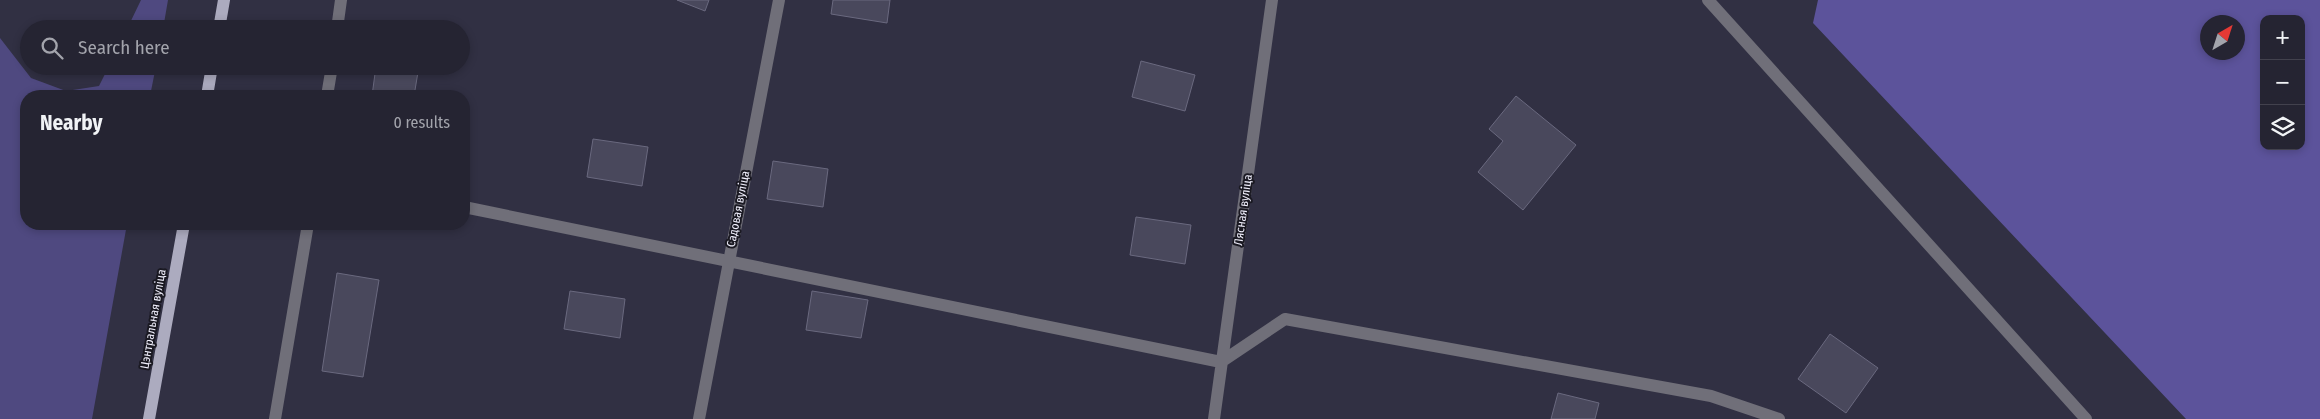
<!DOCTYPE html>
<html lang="en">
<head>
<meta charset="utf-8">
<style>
	:root { --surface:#252432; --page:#31303e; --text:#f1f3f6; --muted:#a3a4ac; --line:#42414d }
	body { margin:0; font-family:"Fira Sans Condensed",sans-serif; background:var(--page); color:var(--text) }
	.controls { position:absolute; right:15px; top:15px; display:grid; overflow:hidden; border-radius:10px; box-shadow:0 2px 8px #0003 }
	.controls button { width:45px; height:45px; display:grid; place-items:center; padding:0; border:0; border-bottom:1px solid var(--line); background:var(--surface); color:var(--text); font:25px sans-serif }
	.compass { position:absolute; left:2200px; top:15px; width:45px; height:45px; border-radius:50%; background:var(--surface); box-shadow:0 2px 8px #0003; rotate:39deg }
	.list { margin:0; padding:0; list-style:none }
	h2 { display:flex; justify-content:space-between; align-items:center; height:65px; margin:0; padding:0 20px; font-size:21px }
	h2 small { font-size:16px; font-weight:400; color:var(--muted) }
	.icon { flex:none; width:28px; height:28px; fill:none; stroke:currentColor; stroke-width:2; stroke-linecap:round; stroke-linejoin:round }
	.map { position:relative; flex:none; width:2320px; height:419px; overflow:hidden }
	.search { position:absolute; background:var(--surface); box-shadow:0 2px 8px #0003; left:20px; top:20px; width:450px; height:55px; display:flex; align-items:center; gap:12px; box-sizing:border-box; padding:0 18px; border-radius:28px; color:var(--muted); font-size:19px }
	.panel { position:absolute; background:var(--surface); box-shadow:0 2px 8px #0003; left:20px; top:90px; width:450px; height:140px; border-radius:20px }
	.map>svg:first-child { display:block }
	.green { fill:#4f4980 }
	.forest { fill:#5c539b; fill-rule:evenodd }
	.building { fill:#49485c; stroke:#6a697f }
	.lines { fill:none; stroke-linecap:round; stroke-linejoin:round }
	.lane { stroke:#706f79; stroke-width:12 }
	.street { stroke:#706f79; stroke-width:12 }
	.primary { stroke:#acabbf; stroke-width:12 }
	.labels { text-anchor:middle; stroke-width:4; stroke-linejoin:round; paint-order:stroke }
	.street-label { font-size:12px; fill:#f1f0fd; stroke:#1a1922 }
</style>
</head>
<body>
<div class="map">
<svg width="2320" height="419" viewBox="0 0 2320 419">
	<rect width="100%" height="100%" fill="#313043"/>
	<path class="green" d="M 141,0 L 168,0 L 163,29 L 127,29 Z
		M 0,38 L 31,78 L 66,91 L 99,86 L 109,66 L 156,66 L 150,96 L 26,96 L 26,224 L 127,224 L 92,419 L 0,419 Z"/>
	<path class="forest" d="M 1818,0 L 2320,0 L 2320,419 L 2186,419 L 1813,23 ZM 2264,19 L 2301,19 L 2301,146 L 2264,146 ZM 2208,22 L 2238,22 L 2238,52 L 2208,52 Z"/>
	<path class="building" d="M 677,0 L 709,0 L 705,11 Z
		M 833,0 L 890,0 L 887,23 L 831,14 Z
		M 1141,61 L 1195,75 L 1185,111 L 1132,97 Z
		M 376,66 L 419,66 L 414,96 L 372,96 Z
		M 1516,96 L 1576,145 L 1523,210 L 1478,172 L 1503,141 L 1489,129 Z
		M 593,139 L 648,147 L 642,186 L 587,177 Z
		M 773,161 L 828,169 L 823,207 L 767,199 Z
		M 1136,217 L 1191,225 L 1185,264 L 1130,255 Z
		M 337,273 L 379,280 L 363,377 L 322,371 Z
		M 570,291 L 625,299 L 620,338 L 564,329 Z
		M 812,291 L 868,300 L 861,338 L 806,330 Z
		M 1830,334 L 1878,368 L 1846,413 L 1798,379 Z
		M 1558,393 L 1599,403 L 1595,419 L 1551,419 Z"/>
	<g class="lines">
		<path class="lane" d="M 337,29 L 341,0
			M 327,96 L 332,66
			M 275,419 L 308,224"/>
		<path class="street" d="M 1708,0 L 2086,419
			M 464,207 L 1221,362 L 1285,319 L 1711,396 L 1779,419
			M 699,419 L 779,0
			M 1214,419 L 1272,0"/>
		<path class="primary" d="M 219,29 L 224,0
			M 207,96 L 212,66
			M 149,419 L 184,224"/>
	</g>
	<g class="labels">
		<g class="street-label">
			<text transform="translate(738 209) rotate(-79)" y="4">Садовая вуліца</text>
			<text transform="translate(1243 210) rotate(-82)" y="4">Лясная вуліца</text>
			<text transform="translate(153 319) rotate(-80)" y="4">Цэнтральная вуліца</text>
		</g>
	</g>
</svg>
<div class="controls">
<button>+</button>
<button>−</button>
<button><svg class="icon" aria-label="layers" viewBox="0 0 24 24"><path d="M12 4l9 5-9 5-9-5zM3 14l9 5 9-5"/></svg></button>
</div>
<svg class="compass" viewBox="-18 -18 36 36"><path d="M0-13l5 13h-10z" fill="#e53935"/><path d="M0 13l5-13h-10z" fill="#a3a4ac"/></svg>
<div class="search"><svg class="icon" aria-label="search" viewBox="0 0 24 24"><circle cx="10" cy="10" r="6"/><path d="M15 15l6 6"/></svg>Search here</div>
<section class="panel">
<h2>Nearby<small>0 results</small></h2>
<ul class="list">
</ul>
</section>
</div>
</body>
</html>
